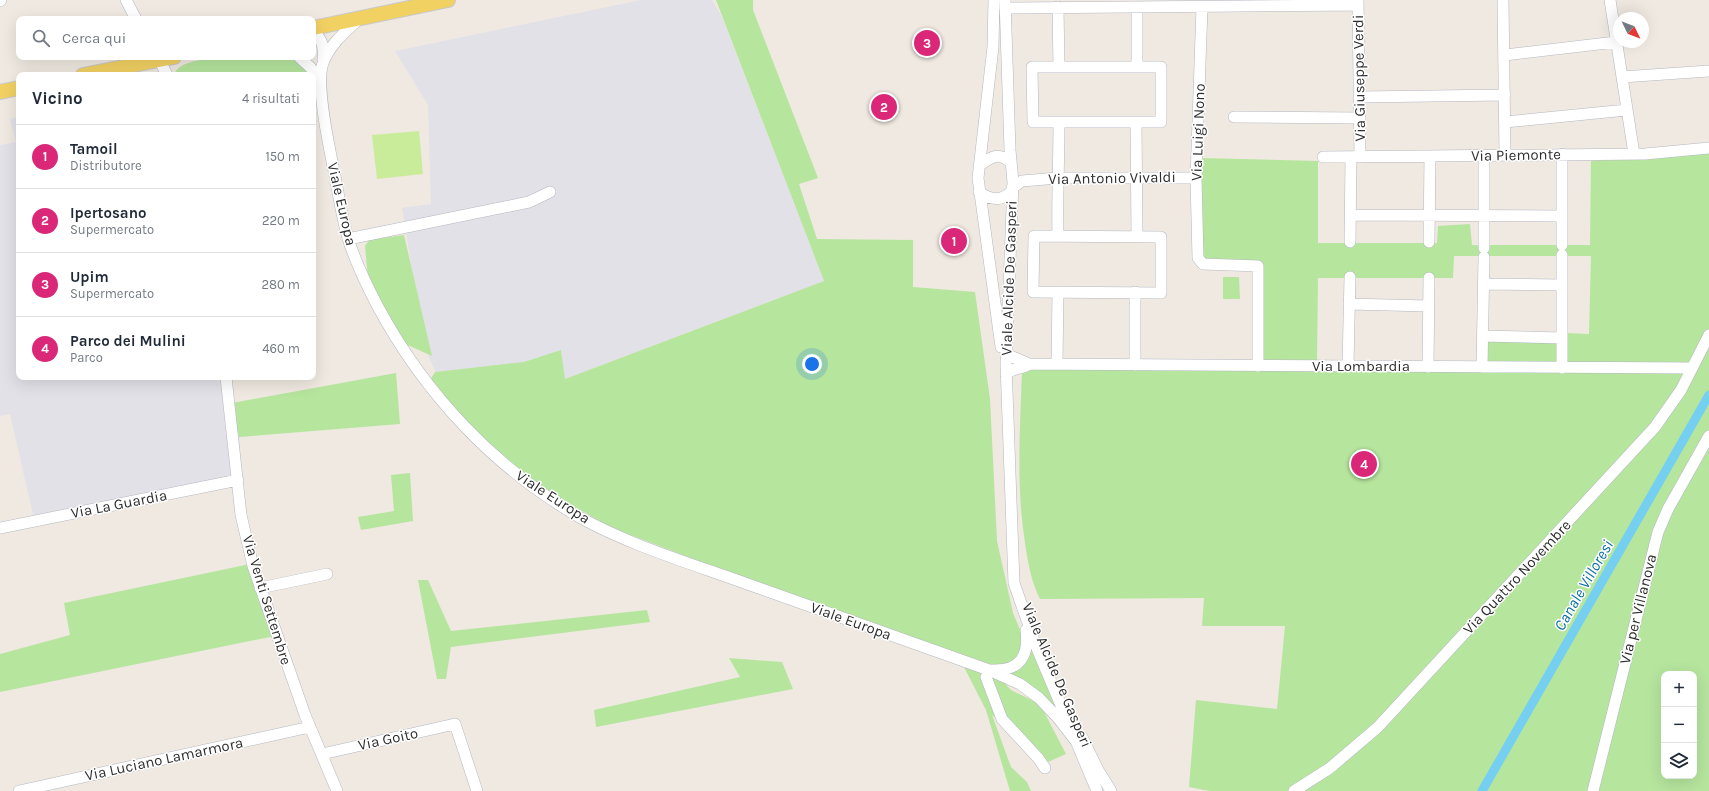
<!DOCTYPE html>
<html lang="it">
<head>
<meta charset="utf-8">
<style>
	:root { --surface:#fff; --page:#f2f2f3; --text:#1f2937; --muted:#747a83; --line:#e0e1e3; --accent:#db2777 }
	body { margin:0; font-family:Karla,sans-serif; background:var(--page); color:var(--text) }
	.controls { position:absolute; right:12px; bottom:12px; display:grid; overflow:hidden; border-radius:8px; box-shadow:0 4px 16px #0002 }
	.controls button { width:36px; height:36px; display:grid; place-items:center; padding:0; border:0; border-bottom:1px solid var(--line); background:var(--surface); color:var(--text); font:20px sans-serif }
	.compass { position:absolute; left:1613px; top:12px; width:36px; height:36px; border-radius:50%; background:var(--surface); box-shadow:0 4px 16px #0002; rotate:133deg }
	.you { position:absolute; left:812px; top:364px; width:14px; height:14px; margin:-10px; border:3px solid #fff; border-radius:50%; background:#1a73e8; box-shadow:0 0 0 6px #1a73e833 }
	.badge { display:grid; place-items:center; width:26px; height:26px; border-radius:50%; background:var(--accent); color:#fff; font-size:13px; font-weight:700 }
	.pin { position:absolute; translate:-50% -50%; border:2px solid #fff; box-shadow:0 1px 4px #0006 }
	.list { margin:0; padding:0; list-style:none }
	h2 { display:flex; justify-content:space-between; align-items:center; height:52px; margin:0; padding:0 16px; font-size:17px }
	h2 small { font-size:13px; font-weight:400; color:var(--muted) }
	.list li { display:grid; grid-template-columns:26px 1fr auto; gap:12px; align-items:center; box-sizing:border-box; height:64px; padding:0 16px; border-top:1px solid var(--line) }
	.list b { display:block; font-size:15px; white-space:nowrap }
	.list p { margin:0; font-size:13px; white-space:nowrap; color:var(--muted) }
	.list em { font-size:13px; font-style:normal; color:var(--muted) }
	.icon { flex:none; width:22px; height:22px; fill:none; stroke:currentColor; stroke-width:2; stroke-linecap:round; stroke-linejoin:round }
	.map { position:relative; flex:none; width:1709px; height:791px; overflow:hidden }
	.search { position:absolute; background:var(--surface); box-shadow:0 4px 16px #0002; left:16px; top:16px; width:300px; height:44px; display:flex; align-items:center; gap:10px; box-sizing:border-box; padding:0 14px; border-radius:8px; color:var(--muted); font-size:15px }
	.panel { position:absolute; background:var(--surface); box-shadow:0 4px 16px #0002; left:16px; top:72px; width:300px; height:308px; border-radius:8px }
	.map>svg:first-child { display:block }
	.industrial { fill:#e3e1e8 }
	.green { fill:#b6e59e; fill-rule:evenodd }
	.pitch { fill:#c9ec9a }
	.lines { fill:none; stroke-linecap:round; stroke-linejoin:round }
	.canal { stroke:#75cff0; stroke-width:9 }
	.minor-casing { stroke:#b4b7c1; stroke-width:12 }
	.major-casing { stroke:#c9c9c9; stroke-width:16 }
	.minor { stroke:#fff; stroke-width:11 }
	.major { stroke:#f2d163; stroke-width:14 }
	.labels { text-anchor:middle; stroke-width:3; stroke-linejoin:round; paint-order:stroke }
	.street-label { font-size:15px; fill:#2e2e2e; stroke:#fff }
	.water-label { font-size:16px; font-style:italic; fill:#0d6fa3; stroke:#fff }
</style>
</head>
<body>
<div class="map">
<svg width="1709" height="791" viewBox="0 0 1709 791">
	<rect width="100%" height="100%" fill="#efe9e1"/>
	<path class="industrial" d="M 641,0 L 712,0 L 722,17 L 824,281 L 565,379 L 561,350 L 523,364 L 437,375 L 425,349 L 402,208 L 431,204 L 428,105 L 395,51 Z
		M 19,117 L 19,377 L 229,377 L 232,403 L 239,437 L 242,476 L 34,519 L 10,414 L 0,416 L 0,145 L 16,142 L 10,119 Z"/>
	<path class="green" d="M 716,0 L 753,0 L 753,10 L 818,178 L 799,184 L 817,239 L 913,240 L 913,287 L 975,292 L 990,399 L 997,541 L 1013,613 L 1021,632 L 1023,651 L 1011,665 L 988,665 L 1011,690 L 1040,704 L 1066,754 L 1048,762 L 992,715 L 1011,767 L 1027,782 L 1031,791 L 1010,791 L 986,710 L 965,669 L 961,657 L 709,565 L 610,527 L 556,496 L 517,470 L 467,426 L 430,380 L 435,372 L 524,362 L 561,350 L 565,379 L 824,281 Z
		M 218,57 L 293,57 L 310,75 L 304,75 L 302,72 L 276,75 L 174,75 C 179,60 205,60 218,57 Z
		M 1709,151 L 1709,791 L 1210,791 L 1189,787 L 1196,700 L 1277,709 L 1285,626 L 1202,626 L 1204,598 L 1040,599 C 1031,581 1028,563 1025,543 C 1016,486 1020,428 1022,371 L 1030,369 L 1485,371 L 1487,342 L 1566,333 L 1589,334 L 1591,256 L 1454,256 L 1453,278 L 1318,278 L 1317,362 L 1260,363 L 1260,263 L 1206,260 L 1201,256 L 1199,158 L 1318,161 L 1318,243 L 1437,243 L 1438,226 L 1470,224 L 1472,245 L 1590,245 L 1591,161 ZM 1664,674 L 1694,674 L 1694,776 L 1664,776 Z
		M 404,235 L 432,356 L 403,343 L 368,278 L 365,246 L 369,240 Z
		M 1223,277 L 1239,277 L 1240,299 L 1223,299 Z
		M 396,373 L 400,424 L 239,437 L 232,403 Z
		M 410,473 L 413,521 L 361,530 L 358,517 L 394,511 L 391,475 Z
		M 250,564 L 275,636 L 0,692 L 0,654 L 70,635 L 64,603 Z
		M 418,580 L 428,580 L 451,631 L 647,610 L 650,622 L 451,647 L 446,679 L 437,679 Z
		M 1030,646 L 1060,715 L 1007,674 Z
		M 729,658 L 782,662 L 793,689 L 596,727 L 594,710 L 740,677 Z"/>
	<path class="pitch" d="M 419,131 L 423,174 L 377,179 L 372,135 Z"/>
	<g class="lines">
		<path class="canal" d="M 1482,791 L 1709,395"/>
		<g class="minor-casing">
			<path id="minor" d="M 126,0 L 136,19
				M 994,0 L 993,47 L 978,178 L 1001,347
				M 1005,0 L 1010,150 L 1013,182 L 1006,364 L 1014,583 L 1036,646 L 1097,791
				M 1358,0 L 1360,157
				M 1503,0 L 1505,155
				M 1610,0 L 1634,154
				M 0,1 L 1,0
				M 1058,7 L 1059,67
				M 1202,7 L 1196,178 L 1198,258 L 1203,264 L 1258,266 L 1258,366
				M 1005,8 L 1358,5
				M 359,19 C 345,32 330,44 323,63 C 315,84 330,151 335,176 C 339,197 342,218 348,238 C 355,261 366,284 377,305 C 424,393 494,468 581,518 C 630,545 689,563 742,582 C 824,611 906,640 989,670 L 1020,684 L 1039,698 L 1058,718 L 1078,744
				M 313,32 C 323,39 324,48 323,60
				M 1505,55 L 1616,42
				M 158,57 L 167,75
				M 299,57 L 310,67 L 320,80
				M 1032,67 L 1161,67 L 1161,122 L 1033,122 Z
				M 1137,67 L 1137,7
				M 1622,77 L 1709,71
				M 1360,97 L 1505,95
				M 1234,117 L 1360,118
				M 1136,122 L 1137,237
				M 1505,122 L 1627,110
				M 1484,155 L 1484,248
				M 1323,157 L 1645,154 L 1709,148
				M 980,165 C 992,156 999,152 1011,163
				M 1012,188 L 1022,181 L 1058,178 L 1196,178
				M 979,192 C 991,200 1001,202 1012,191
				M 1351,215 L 1562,216
				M 1034,236 L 1161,237 L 1161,293 L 1033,292 Z
				M 1058,236 C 1057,198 1059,160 1059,122
				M 348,239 L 529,202 L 550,192
				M 1350,242 L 1351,157
				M 1429,242 L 1430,156
				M 1562,245 L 1562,154
				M 1484,284 L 1562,285
				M 1349,304 L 1428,306
				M 1483,336 L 1562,338
				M 1006,354 L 1029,364 L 1692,368
				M 1057,364 L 1058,292
				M 1135,365 L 1135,292
				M 1348,366 L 1350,277
				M 1428,367 L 1429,278
				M 1482,367 L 1484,257
				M 1562,368 L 1562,255
				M 1006,374 C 1013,367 1022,370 1029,364
				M 226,377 L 241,515 L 253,566 L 305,715 L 337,791
				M 0,528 L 238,480
				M 260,588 L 327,574
				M 989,670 L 986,677 L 1002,719 L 1038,758 L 1045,768
				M 993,670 C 1021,671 1029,655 1026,630
				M 1082,737 L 1098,770 L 1111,791
				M 322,754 L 455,724 L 477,791
				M 19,791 L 310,727
				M 1294,791 L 1330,768 L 1378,727 L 1655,427 L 1681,390 L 1709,335
				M 1593,791 L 1658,532 L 1668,509 L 1709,436"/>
		</g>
		<g class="major-casing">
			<path id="major" d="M 313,28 L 448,0
				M 83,75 L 174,57
				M 0,92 L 19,88"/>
		</g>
		<use href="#minor" class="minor"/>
		<use href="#major" class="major"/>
	</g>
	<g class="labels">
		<g class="street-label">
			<text transform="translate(1359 78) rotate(-91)" y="5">Via Giuseppe Verdi</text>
			<text transform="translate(1198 132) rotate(-88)" y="5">Via Luigi Nono</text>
			<text transform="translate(1516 155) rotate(-1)" y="5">Via Piemonte</text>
			<text transform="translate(1112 178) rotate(-1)" y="5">Via Antonio Vivaldi</text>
			<text transform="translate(342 204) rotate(77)" y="5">Viale Europa</text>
			<text transform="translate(1009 278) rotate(-88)" y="5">Viale Alcide De Gasperi</text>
			<text x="1361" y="371">Via Lombardia</text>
			<text transform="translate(553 497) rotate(33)" y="5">Viale Europa</text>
			<text transform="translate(119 504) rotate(-11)" y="5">Via La Guardia</text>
			<text transform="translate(1517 577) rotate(-47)" y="5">Via Quattro Novembre</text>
			<text transform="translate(267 600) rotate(73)" y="5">Via Venti Settembre</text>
			<text transform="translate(1638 609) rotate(-76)" y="5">Via per Villanova</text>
			<text transform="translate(851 621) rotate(20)" y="5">Viale Europa</text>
			<text transform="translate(1057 675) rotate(67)" y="5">Viale Alcide De Gasperi</text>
			<text transform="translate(388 739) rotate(-12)" y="5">Via Goito</text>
			<text transform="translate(164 759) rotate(-12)" y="5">Via Luciano Lamarmora</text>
		</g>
		<g class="water-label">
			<text transform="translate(1583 585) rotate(-60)" y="6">Canale Villoresi</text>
		</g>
	</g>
</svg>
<div class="controls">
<button>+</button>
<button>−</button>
<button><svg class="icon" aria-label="layers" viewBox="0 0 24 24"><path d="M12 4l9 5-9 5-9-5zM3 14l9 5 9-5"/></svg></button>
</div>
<svg class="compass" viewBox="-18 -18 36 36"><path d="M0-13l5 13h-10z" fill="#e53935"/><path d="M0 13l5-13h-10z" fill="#747a83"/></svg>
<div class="you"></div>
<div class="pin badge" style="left:954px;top:241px">1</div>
<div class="pin badge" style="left:884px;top:107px">2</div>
<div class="pin badge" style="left:927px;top:43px">3</div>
<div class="pin badge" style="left:1364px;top:464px">4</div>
<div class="search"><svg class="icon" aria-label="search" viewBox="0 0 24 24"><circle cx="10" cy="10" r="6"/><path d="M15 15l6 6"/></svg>Cerca qui</div>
<section class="panel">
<h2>Vicino<small>4 risultati</small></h2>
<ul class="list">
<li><span class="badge">1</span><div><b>Tamoil</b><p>Distributore</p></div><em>150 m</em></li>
<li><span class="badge">2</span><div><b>Ipertosano</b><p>Supermercato</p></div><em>220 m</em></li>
<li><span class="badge">3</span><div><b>Upim</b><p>Supermercato</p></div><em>280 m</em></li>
<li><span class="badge">4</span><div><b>Parco dei Mulini</b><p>Parco</p></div><em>460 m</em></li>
</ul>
</section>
</div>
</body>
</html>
